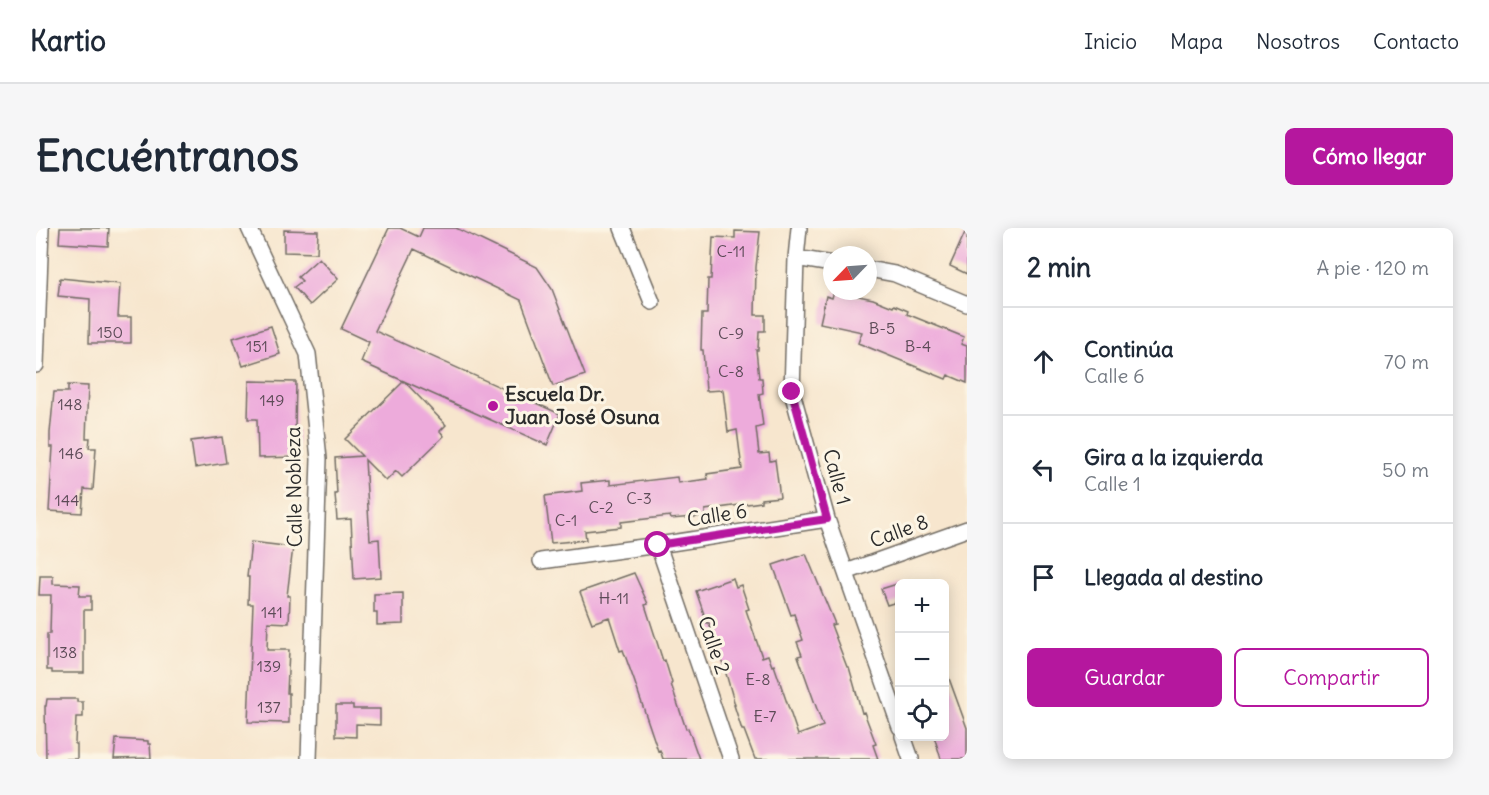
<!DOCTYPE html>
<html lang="es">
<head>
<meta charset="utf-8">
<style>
	:root { --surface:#fff; --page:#f6f6f7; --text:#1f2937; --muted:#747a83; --line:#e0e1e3; --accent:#b5179e }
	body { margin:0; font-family:Delius,sans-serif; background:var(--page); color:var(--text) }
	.controls { position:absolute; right:18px; bottom:18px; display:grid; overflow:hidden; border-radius:9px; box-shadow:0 3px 15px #0003 }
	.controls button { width:54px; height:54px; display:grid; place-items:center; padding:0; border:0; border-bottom:2px solid var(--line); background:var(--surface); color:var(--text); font:30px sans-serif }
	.compass { position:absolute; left:787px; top:18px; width:54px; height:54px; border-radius:50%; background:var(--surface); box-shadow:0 3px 15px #0003; rotate:245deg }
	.stop { position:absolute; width:18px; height:18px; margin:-14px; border:4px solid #b5179e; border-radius:50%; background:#fff }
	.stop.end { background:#b5179e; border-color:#fff; box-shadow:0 2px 6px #0008 }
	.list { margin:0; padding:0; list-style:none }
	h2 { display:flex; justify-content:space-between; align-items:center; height:78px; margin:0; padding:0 24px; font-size:26px }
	h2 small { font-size:20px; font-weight:400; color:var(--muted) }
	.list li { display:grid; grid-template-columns:39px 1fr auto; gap:18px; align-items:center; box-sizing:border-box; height:108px; padding:0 24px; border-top:2px solid var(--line) }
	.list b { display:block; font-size:22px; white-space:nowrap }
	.list p { margin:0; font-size:20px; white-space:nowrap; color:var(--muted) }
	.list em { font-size:20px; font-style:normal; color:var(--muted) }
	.actions { display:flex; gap:12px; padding:18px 24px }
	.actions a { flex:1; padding:14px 0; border:2px solid var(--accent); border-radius:9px; text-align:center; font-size:21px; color:var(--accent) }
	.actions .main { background:var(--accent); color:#fff }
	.icon { flex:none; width:33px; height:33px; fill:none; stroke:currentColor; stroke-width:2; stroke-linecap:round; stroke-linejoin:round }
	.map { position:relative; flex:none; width:931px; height:531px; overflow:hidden; border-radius:9px }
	header { display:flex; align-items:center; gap:36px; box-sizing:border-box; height:84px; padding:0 30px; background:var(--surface); border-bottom:2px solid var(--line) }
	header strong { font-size:28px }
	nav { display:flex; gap:33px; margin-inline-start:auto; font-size:21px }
	.intro { display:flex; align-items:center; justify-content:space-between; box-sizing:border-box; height:144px; padding:0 36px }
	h1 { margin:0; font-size:42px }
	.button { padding:15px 27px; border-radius:9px; background:var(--accent); color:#fff; font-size:21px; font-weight:700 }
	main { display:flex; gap:36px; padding:0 36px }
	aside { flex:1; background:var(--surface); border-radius:9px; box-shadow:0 3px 15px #0003 }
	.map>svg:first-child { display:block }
	.building { fill:#edabdb }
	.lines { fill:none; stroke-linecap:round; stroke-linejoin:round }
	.street-casing { stroke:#726c64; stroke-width:18 }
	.street { stroke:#fff; stroke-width:15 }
	.route { stroke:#b5179e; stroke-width:8 }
	.poi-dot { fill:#b5179e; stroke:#fcf5e5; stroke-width:2 }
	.labels { text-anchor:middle; stroke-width:6; stroke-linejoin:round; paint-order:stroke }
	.number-label { font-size:16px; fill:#5c4b57 }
	.poi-label { font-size:20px; font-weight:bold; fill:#2b2b2b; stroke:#fcf5e5; text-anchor:start }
	.street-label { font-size:20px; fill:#2b2b2b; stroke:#fcf5e5 }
</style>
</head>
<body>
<header>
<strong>Kartio</strong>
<nav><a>Inicio</a><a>Mapa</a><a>Nosotros</a><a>Contacto</a></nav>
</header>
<div class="intro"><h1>Encuéntranos</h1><a class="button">Cómo llegar</a></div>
<main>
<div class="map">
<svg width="931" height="531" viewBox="0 0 931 531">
	<rect width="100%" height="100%" fill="#fcf5e5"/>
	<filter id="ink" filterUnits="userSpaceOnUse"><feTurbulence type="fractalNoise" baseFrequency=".0167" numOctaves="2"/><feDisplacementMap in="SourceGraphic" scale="12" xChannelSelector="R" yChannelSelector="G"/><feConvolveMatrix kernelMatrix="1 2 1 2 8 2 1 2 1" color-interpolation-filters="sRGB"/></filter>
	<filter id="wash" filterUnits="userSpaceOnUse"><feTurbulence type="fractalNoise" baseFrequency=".008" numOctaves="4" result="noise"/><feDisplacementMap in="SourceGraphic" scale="24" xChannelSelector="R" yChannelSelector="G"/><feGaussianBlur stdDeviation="1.35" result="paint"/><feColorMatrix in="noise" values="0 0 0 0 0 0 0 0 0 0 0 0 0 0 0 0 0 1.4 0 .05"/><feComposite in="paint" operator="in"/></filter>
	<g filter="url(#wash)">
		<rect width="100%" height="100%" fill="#f7e6ce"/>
		<g id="blocks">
			<path class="building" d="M 24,0 L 73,0 L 72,18 L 23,15 Z
				M 353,0 L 364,0 L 383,9 L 387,0 L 420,0 L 501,39 L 516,61 L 549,147 L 517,158 L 485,72 L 378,21 L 339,103 L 524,186 L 511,217 L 325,134 L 333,114 L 305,101 Z
				M 931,0 L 931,46 L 914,38 Z
				M 248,2 L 282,3 L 281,25 L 248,24 Z
				M 699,3 L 724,4 L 720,39 L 719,87 L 729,87 L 729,103 L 723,103 L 722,122 L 720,122 L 723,150 L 726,150 L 727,165 L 723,166 L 727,198 L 720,200 L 723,226 L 733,225 L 734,233 L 739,232 L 744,269 L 725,271 L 725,274 L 669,282 L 669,288 L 635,291 L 634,288 L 585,294 L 585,299 L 549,303 L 550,312 L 515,315 L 509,268 L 546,263 L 545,255 L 574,252 L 574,257 L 641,249 L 642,255 L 672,251 L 671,246 L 706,241 L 701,202 L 692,204 L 687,162 L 670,163 L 667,122 L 665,122 L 666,86 L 671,86 L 672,51 L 675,51 L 677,9 L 699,10 Z
				M 283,30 L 302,51 L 274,77 L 258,59 L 266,53 L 262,49 Z
				M 24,50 L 84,56 L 82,89 L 95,89 L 95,115 L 53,115 L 54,71 L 22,68 Z
				M 798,63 L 837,71 L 857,79 L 858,77 L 872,83 L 871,86 L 928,109 L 925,116 L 931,118 L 931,155 L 912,147 L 910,151 L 822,115 L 826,104 L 784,95 L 790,68 L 796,70 Z
				M 235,98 L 244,126 L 207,138 L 197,110 Z
				M 213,153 L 260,154 L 259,202 L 262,202 L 262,229 L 222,230 L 221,191 L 212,191 Z
				M 368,153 L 410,197 L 404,203 L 408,208 L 366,249 L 360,243 L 350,253 L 329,232 L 334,312 L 343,311 L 345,349 L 318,351 L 315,291 L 301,292 L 299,266 L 301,266 L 299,230 L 326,228 L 309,211 Z
				M 32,157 L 52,158 L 50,210 L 54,210 L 53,220 L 60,220 L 57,262 L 48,261 L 46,285 L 13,283 L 17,219 L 14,219 L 14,205 L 18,164 L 32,164 Z
				M 186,209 L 190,235 L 159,240 L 155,213 Z
				M 215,314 L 257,319 L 251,368 L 254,368 L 253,395 L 232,394 L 231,422 L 253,422 L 251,465 L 253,465 L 253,495 L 212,494 L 217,376 L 212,376 L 213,349 L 211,349 Z
				M 770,326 L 799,396 L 795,397 L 811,439 L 813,439 L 826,485 L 828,484 L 840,516 L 837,517 L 842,531 L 719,531 L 708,502 L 706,502 L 698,477 L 699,477 L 689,442 L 673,395 L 671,395 L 660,363 L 697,350 L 700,359 L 705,357 L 713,381 L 710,382 L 726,429 L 732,427 L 736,438 L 738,437 L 762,507 L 787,498 L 762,428 L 766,427 L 761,414 L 767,412 L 758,386 L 755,387 L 737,337 Z
				M 598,345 L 612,376 L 609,377 L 627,433 L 629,432 L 636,455 L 635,456 L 650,501 L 652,500 L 663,531 L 627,531 L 624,522 L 622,523 L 598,452 L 587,422 L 584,423 L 573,389 L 556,395 L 544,364 Z
				M 4,348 L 17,348 L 17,356 L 44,357 L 43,368 L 55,368 L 55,382 L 48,382 L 48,445 L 16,445 L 16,442 L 11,442 L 11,406 L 14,406 L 15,367 L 3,367 Z
				M 864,355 L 864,373 L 851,377 L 845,361 Z
				M 367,365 L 367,396 L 341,397 L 341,385 L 338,385 L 338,366 Z
				M 911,445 L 931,500 L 931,531 L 905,531 L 898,508 L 909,508 L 909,446 Z
				M 11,471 L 41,471 L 41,474 L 47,474 L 47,489 L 40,489 L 39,516 L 41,516 L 41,531 L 10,531 L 9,478 L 10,478 Z
				M 300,477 L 317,477 L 317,481 L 344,481 L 344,497 L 320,496 L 320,509 L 300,508 Z
				M 80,511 L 112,513 L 112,516 L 114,516 L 115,530 L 78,531 Z"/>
		</g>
	</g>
	<g filter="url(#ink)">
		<use href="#blocks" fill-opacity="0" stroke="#726c64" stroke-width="1.5"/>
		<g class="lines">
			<g class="street-casing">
				<path id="street" d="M 213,0 L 272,126 L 283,231 L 273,531
					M 586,0 L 616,74
					M 763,0 L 760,30 L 756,164 L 791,291 L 864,499
					M 760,30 L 796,36
					M 832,41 L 859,46 L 931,76
					M 0,137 L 5,0
					M 622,317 L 695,531
					M 505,333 L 622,317 L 791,291
					M 810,344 L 931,301
					M 867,508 L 875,531"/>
			</g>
			<use href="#street" class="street"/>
		</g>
	</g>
	<g class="lines" filter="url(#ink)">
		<path class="route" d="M 622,317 L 791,291 L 756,164"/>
	</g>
	<circle class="poi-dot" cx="457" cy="178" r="6"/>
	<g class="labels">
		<g class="number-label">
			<text x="695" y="29">C-11</text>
			<text x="846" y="106">B-5</text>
			<text x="74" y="110">150</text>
			<text x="695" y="111">C-9</text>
			<text x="221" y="124">151</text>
			<text x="882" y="124">B-4</text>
			<text x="695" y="149">C-8</text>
			<text x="236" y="178">149</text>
			<text x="34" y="182">148</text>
			<text x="35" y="231">146</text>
			<text x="603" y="276">C-3</text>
			<text x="31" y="278">144</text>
			<text x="565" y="285">C-2</text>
			<text x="530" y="298">C-1</text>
			<text x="578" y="376">H-11</text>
			<text x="236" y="390">141</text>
			<text x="29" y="430">138</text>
			<text x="233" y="444">139</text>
			<text x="722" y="457">E-8</text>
			<text x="233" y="485">137</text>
			<text x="729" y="494">E-7</text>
		</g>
		<g class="poi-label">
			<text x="469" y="173">Escuela Dr.<tspan x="469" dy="23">Juan José Osuna</tspan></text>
		</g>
		<g class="street-label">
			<text transform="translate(801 249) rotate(75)" y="7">Calle 1</text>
			<text transform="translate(258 259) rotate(-91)" y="7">Calle Nobleza</text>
			<text transform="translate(681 287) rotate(-9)" y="7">Calle 6</text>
			<text transform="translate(863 303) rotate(-20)" y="7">Calle 8</text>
			<text transform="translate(678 417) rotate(71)" y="7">Calle 2</text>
		</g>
	</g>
</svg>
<div class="controls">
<button>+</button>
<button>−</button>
<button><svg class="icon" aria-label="locate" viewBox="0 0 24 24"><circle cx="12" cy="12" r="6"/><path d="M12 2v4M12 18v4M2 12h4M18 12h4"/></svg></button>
</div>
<svg class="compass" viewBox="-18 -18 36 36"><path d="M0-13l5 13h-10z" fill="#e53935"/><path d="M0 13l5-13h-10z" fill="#747a83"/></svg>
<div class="stop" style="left:622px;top:317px"></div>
<div class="stop end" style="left:756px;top:164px"></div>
</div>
<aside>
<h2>2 min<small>A pie · 120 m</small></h2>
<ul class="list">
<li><svg class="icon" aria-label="ahead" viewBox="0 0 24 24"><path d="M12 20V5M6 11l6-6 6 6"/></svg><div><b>Continúa</b><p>Calle 6</p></div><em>70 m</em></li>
<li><svg class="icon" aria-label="left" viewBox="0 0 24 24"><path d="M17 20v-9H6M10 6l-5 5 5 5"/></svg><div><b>Gira a la izquierda</b><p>Calle 1</p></div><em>50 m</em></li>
<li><svg class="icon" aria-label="arrive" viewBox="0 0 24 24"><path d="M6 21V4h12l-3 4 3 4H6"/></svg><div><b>Llegada al destino</b></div></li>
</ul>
<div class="actions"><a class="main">Guardar</a><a>Compartir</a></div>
</aside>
</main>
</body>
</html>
